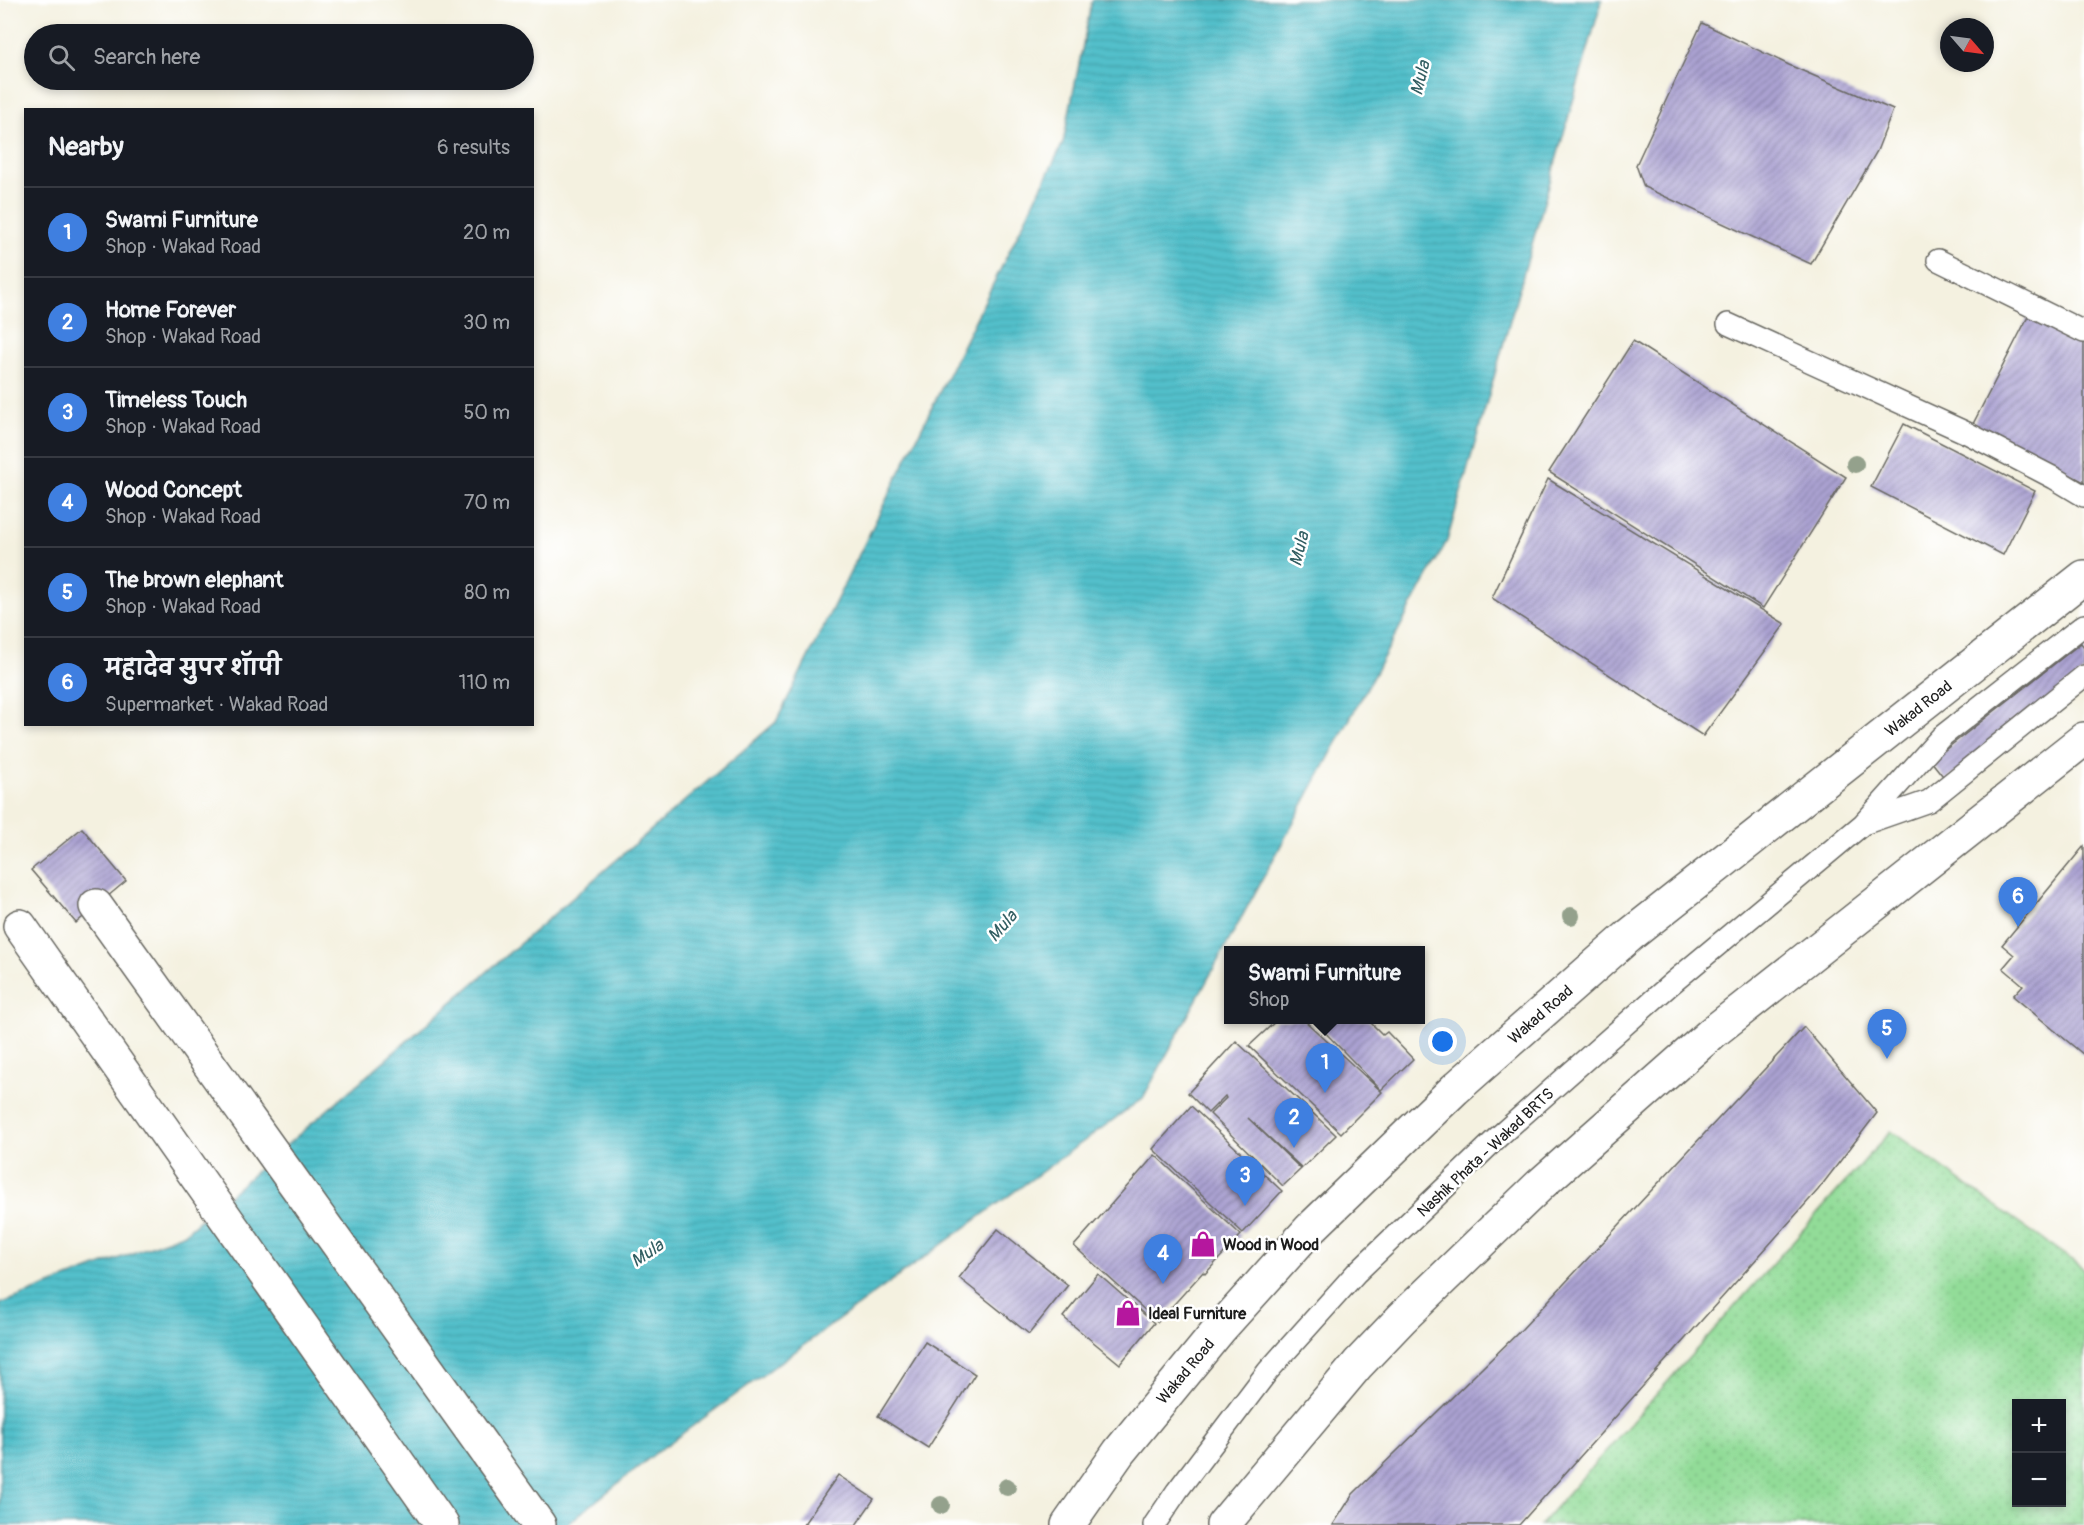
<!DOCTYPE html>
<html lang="en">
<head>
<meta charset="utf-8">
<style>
	:root { --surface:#171b24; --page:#20242c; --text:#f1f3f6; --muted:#9ea1a6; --line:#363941; --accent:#0f766e }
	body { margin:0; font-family:Pangolin,"Playpen Sans Deva",sans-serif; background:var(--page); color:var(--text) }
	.controls { position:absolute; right:18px; bottom:18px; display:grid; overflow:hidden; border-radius:0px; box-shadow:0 3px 9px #0003 }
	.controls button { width:54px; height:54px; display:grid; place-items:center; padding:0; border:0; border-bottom:2px solid var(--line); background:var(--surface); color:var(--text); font:30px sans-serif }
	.compass { position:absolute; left:1940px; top:18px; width:54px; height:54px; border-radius:50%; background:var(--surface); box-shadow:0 3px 9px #0003; rotate:118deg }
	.you { position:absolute; left:1443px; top:1042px; width:21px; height:21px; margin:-15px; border:4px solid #fff; border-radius:50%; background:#1a73e8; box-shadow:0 0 0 9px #1a73e833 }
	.badge { display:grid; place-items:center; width:39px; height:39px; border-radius:50%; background:var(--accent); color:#fff; font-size:20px; font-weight:700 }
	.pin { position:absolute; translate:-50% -50px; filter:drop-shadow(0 2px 3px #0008) }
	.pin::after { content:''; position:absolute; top:32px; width:21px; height:18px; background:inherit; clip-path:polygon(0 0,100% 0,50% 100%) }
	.popup { position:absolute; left:1224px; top:946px; width:201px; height:78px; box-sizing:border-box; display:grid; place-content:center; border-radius:0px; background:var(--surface); filter:drop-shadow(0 2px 4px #0005); font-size:20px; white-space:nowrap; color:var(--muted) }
	.popup b { font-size:22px; color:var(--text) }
	.popup::after { content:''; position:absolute; left:50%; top:100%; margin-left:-12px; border:12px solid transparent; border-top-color:var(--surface) }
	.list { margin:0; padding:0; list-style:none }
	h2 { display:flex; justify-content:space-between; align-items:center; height:78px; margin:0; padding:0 24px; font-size:26px }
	h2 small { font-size:20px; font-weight:400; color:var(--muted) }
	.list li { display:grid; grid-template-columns:39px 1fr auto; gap:18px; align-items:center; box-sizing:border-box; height:90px; padding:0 24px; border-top:2px solid var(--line) }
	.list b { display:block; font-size:22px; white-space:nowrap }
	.list p { margin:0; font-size:20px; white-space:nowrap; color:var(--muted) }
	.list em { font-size:20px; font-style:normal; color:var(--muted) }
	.icon { flex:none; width:33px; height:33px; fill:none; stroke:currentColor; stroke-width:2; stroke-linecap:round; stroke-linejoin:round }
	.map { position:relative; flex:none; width:2084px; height:1525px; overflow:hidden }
	.search { position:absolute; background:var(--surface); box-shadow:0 3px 9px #0003; left:24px; top:24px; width:510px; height:66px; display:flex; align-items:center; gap:15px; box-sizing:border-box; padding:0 21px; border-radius:33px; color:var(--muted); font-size:22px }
	.panel { position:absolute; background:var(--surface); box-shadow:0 3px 9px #0003; left:24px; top:108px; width:510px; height:618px; border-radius:0px }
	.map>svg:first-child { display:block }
	.grass { fill:url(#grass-dots); stroke:#577c5a; stroke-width:1.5; fill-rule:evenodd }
	.water { fill:url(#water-rules); stroke:#376e74; stroke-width:1.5 }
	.building { fill:url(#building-hatch) }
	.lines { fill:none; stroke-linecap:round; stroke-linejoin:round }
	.lane-casing { stroke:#686761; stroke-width:24 }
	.secondary-casing { stroke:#686761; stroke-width:36 }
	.primary-casing { stroke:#686761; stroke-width:36 }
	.lane { stroke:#fff; stroke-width:21 }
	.secondary { stroke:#fff; stroke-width:33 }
	.primary { stroke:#fff; stroke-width:33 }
	.tree { fill:#94a18c }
	.labels { text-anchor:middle; stroke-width:5; stroke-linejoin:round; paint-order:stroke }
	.street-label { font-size:16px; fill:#1c1c1c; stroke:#fff }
	.poi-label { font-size:16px; font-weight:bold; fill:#1c1c1c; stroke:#fff; text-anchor:start }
	.water-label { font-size:18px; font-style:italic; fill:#325e62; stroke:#fff }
</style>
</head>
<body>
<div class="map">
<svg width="2084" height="1525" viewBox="0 0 2084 1525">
	<defs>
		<pattern id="grass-dots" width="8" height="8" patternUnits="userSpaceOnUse" patternTransform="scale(1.5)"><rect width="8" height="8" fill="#92dc98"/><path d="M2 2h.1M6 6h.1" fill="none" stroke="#7dbc82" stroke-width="1.8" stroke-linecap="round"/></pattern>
		<pattern id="water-rules" width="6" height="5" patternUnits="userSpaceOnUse" patternTransform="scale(1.5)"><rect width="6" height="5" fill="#52c0cb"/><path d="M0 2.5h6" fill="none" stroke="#47a4ae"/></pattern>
		<pattern id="building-hatch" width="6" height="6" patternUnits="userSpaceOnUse" patternTransform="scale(1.5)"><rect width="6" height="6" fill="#aba2d2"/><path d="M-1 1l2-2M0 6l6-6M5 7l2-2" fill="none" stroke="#8a83aa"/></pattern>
	</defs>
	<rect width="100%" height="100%" fill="#fff"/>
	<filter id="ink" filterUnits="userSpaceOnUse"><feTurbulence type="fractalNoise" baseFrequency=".0167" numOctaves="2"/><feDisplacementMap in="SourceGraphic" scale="12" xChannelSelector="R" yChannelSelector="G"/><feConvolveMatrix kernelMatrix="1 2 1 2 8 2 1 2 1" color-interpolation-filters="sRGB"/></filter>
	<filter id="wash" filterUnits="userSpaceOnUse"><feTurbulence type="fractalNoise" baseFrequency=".008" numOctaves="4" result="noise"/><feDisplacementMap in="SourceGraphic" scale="24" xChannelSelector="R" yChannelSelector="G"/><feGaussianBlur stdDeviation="1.35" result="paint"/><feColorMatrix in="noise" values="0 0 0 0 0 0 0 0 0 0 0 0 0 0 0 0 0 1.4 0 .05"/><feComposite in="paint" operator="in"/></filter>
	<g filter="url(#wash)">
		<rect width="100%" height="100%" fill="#f4f1e0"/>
		<path class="grass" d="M 1891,1131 L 2084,1269 L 2084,1525 L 1540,1525 ZM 2016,1404 L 2062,1404 L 2062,1502 L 2016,1502 Z"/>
		<path class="water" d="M 1092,0 L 1602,0 L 1447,541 L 1143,1098 L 657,1452 L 566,1525 L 0,1525 L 0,1304 L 185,1233 L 776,722 L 1063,143 Z"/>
		<g id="blocks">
			<path class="building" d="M 1702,23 L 1789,65 L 1893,110 L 1877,151 L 1811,264 L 1644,187 L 1636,165 Z
				M 2033,307 L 2084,333 L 2084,482 L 1973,424 Z
				M 1633,341 L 1846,477 L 1763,608 L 1549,472 Z
				M 1904,424 L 2035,491 L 2003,555 L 1871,487 Z
				M 1548,479 L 1785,624 L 1703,736 L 1492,598 Z
				M 2081,643 L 2084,647 L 2084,672 L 1946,780 L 1931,761 Z
				M 82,828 L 126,881 L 76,923 L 31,870 Z
				M 2084,846 L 2084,1055 L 2013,996 L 2023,985 L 2003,968 L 2014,955 L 2002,945 Z
				M 1277,1020 L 1304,1020 L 1382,1092 L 1341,1133 L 1249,1046 Z
				M 1313,1020 L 1368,1020 L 1383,1035 L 1387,1032 L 1413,1059 L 1381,1090 Z
				M 1804,1027 L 1877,1113 L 1818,1190 L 1519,1525 L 1333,1525 L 1353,1494 L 1522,1329 Z
				M 1236,1041 L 1336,1135 L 1302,1168 L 1248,1118 L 1301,1169 L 1283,1186 L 1210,1114 L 1226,1098 L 1225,1096 L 1208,1113 L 1188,1093 Z
				M 1191,1106 L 1282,1191 L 1243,1233 L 1153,1149 Z
				M 1155,1155 L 1241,1235 L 1205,1274 L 1203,1272 L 1158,1322 L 1074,1246 Z
				M 998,1229 L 1068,1285 L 1029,1334 L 959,1278 Z
				M 1098,1274 L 1154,1323 L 1120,1364 L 1063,1317 Z
				M 925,1342 L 975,1374 L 928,1448 L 878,1416 Z
				M 838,1475 L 874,1499 L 856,1525 L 803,1525 Z"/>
		</g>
	</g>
	<g filter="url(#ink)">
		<use href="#blocks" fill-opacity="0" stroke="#686761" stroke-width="1.5"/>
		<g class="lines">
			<g class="lane-casing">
				<path id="lane" d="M 1938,260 L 2084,332
					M 1728,324 L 1969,434 L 2054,478 L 2084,496
					M 1866,823 L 1929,801 L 2084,676
					M 1154,1525 L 1177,1491 L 1268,1371 L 1356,1273 L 1498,1137 L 1671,984 L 1863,824 L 1941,737 L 2084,625"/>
			</g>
			<g class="secondary-casing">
				<path id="secondary" d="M 96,906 L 539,1525
					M 20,926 L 442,1525"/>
			</g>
			<g class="primary-casing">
				<path id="primary" d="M 1068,1525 L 1119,1452 L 1219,1330 L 1310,1229 L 1455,1089 L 1630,935 L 2084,577
					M 1223,1525 L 1358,1364 L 1402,1318 L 1541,1184 L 1712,1033 L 2084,739"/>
			</g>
			<use href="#lane" class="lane"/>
			<use href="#secondary" class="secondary"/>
			<use href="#primary" class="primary"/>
		</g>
		<g class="tree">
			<circle cx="1855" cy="464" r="9"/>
			<circle cx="1571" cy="916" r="9"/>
			<circle cx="1007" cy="1487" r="9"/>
			<circle cx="941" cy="1505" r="9"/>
		</g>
	</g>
	<defs>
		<g id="shop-bare" transform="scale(2.07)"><path d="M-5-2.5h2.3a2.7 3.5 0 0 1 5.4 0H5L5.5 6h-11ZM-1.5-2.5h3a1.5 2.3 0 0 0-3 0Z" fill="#b5179e" stroke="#fff" stroke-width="2.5" paint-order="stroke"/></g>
	</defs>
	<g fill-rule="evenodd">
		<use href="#shop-bare" x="1203" y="1244"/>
		<use href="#shop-bare" x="1128" y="1313"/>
	</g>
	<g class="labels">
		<g class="street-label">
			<text transform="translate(1918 708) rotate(-38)" y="6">Wakad Road</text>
			<text transform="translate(1540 1014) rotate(-41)" y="6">Wakad Road</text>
			<text transform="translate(1485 1152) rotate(-43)" y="6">Nashik Phata - Wakad BRTS</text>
			<text transform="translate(1185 1371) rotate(-50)" y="6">Wakad Road</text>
		</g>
		<g class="poi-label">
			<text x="1223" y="1250">Wood in Wood</text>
			<text x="1148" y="1319">Ideal Furniture</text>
		</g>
		<g class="water-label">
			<text transform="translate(1420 78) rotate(-76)" y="6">Mula</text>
			<text transform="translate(1299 549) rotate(-76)" y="6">Mula</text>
			<text transform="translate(1002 926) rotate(-49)" y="6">Mula</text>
			<text transform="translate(647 1253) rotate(-34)" y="6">Mula</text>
		</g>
	</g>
</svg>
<div class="controls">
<button>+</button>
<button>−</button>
</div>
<svg class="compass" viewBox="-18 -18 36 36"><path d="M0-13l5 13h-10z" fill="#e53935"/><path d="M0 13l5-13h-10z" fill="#9ea1a6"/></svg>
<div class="you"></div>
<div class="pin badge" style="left:1325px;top:1093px;background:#3f7fe0">1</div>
<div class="popup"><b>Swami Furniture</b>Shop</div>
<div class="pin badge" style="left:1294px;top:1148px;background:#3f7fe0">2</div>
<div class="pin badge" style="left:1245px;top:1206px;background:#3f7fe0">3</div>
<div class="pin badge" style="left:1163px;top:1284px;background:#3f7fe0">4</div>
<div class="pin badge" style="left:1887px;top:1059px;background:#3f7fe0">5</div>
<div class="pin badge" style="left:2018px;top:927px;background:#3f7fe0">6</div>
<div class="search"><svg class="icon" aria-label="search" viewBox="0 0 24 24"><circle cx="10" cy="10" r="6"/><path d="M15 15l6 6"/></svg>Search here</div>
<section class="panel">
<h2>Nearby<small>6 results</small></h2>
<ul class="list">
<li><span class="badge" style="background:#3f7fe0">1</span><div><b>Swami Furniture</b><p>Shop · Wakad Road</p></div><em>20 m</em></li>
<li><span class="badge" style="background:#3f7fe0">2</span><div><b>Home Forever</b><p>Shop · Wakad Road</p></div><em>30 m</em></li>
<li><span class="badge" style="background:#3f7fe0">3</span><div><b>Timeless Touch</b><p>Shop · Wakad Road</p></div><em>50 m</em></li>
<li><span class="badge" style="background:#3f7fe0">4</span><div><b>Wood Concept</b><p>Shop · Wakad Road</p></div><em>70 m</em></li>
<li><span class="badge" style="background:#3f7fe0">5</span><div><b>The brown elephant</b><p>Shop · Wakad Road</p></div><em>80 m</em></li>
<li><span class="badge" style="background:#3f7fe0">6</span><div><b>महादेव सुपर शॅापी</b><p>Supermarket · Wakad Road</p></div><em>110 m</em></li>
</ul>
</section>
</div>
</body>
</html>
